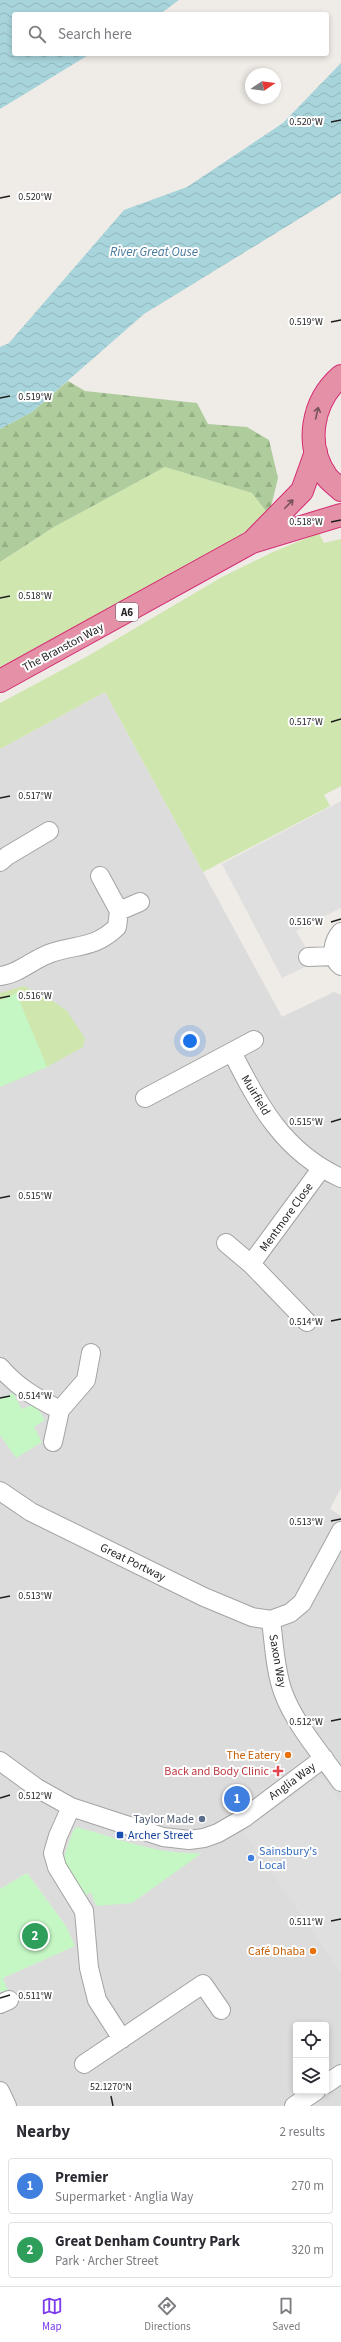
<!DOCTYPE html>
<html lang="en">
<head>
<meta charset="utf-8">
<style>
	:root { --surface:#fff; --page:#f7f7f7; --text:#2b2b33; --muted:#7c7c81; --line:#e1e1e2; --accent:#7c3aed }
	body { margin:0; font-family:"Source Sans 3",sans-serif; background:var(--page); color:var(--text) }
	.controls { position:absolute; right:12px; bottom:12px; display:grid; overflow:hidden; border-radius:4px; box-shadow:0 2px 6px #0003 }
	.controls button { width:36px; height:36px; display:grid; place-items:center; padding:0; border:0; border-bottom:1px solid var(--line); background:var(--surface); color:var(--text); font:20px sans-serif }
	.compass { position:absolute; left:245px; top:68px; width:36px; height:36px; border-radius:50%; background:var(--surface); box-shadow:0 2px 6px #0003; rotate:77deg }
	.you { position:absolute; left:190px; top:1041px; width:14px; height:14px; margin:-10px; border:3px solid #fff; border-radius:50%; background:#1a73e8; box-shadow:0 0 0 6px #1a73e833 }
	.badge { display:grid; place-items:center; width:26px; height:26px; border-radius:50%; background:var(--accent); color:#fff; font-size:13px; font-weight:700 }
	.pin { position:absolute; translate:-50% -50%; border:2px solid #fff; box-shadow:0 1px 4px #0006 }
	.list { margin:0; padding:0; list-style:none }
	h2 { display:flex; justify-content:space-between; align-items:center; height:52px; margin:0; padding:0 16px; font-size:17px }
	h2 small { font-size:13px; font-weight:400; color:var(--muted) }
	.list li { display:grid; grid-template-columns:26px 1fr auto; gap:12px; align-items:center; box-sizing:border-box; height:56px; margin:0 8px 8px; padding:0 8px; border:1px solid var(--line); border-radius:4px }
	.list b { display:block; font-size:15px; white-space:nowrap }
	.list p { margin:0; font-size:13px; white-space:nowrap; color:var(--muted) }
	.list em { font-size:13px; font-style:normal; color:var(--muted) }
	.icon { flex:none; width:22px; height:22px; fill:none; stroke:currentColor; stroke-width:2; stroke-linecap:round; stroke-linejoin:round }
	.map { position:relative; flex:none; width:341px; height:2106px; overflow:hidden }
	.search { position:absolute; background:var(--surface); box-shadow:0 2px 6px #0003; left:12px; right:12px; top:12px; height:44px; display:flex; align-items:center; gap:10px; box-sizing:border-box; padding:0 14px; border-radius:4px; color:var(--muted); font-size:15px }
	.sheet { height:180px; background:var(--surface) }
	nav { display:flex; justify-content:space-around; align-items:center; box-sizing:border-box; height:56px; border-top:1px solid var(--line); background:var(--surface); font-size:11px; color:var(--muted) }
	nav a { display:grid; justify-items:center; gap:2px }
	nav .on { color:var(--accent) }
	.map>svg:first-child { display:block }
	.residential { fill:#dddcdc; fill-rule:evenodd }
	.grass { fill:#cfe7ae }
	.forest { fill:url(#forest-firs) }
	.park { fill:#c5f7c5 }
	.parking { fill:#dfdfdf }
	.water { fill:url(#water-waves) }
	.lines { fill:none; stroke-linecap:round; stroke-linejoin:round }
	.street-casing { stroke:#a3a3a3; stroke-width:20 }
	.highway-casing { stroke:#d42c73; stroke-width:24 }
	.street { stroke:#fff; stroke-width:18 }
	.highway { stroke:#e491a7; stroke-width:22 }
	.oneway { stroke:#78525c }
	.ticks { fill:none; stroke:#1f1f1f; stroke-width:1.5 }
	.food-dot { fill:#e8710a; stroke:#fff; stroke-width:1.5 }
	.health-dot { fill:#e0444e; stroke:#fff; stroke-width:1.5 }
	.service-dot { fill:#5c6f8a; stroke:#fff; stroke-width:1.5 }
	.transit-dot { fill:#1a4fb4; stroke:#fff; stroke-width:1.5 }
	.shop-dot { fill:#3f7fe0; stroke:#fff; stroke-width:1.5 }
	.labels { text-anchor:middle; stroke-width:4; stroke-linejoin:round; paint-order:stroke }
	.shield { fill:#fff; stroke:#626262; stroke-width:1 }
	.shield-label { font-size:11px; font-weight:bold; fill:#1f1f1f }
	.street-label { font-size:12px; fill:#1f1f1f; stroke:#fff }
	.food-label { font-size:12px; fill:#c56008; stroke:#fff; text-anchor:end }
	.health-label { font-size:12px; fill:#be3a42; stroke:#fff; text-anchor:end }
	.service-label { font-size:12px; fill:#4e5e75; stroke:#fff; text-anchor:end }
	.transit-label { font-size:12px; fill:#164399; stroke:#fff; text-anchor:start }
	.shop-label { font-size:12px; fill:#366cbe; stroke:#fff; text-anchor:start }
	.water-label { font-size:13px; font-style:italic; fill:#49799c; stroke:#fff }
	.ticks-label { font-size:10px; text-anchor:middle; fill:#1f1f1f; stroke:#fff; stroke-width:4; stroke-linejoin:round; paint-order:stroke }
</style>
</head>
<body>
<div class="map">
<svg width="341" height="2106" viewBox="0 0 341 2106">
	<defs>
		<pattern id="forest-firs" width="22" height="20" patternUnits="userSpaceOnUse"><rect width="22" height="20" fill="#afcd9c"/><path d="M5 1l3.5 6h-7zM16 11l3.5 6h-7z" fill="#96b086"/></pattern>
		<pattern id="water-waves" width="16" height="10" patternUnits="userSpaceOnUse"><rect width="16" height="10" fill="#a8d4db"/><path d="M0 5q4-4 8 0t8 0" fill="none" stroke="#90b6bc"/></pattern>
	</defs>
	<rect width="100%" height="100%" fill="#efebe6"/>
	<path class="residential" d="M 105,692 L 282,1017 L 334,992 L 341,995 L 341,1488 L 330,1509 L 341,1516 L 341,2106 L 0,2106 L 0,1991 L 3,1992 L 3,1978 L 74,1946 L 66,1926 L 27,1873 L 0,1889 L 0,749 ZM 296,2025 L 326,2025 L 326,2091 L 296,2091 Z"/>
	<path class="grass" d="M 165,467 L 252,493 L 269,515 L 219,551 L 0,667 L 0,562 L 54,527 Z
		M 319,533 L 324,543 L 341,539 L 341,786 L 324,795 L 330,806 L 203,872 L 105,692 L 0,749 L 0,703 L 88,656 L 222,577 L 273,552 Z
		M 23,986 L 47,997 L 67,1011 L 85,1038 L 83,1047 L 47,1067 L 0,1087 L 0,993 Z"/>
	<path class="forest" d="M 68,381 L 85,391 L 197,403 L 208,424 L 247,427 L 269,440 L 278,478 L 269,515 L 252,493 L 165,467 L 54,527 L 0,562 L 0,429 L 32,412 Z"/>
	<path class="park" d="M 16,993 L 47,1067 L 0,1087 L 0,1001 Z
		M 13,1393 L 22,1409 L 35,1404 L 45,1420 L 34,1427 L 42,1442 L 16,1458 L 0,1435 L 0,1398 Z
		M 77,1827 C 119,1839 158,1855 202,1853 L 132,1903 L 96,1906 L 91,1892 L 85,1896 L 63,1860 L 73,1831 Z
		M 27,1873 L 66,1926 L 75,1946 L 3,1978 L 8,1991 L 3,1992 L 0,1991 L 0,1889 Z"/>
	<path class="parking" d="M 341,801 L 341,908 L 296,931 L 307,950 L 309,965 L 282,978 L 222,864 Z
		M 322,1776 L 341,1803 L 341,1973 L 243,1831 Z"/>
	<path class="water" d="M 0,0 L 179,0 L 160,14 L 14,14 L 14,54 L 90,54 L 0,109 Z
		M 341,63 L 341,193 L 144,314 L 32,412 L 0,429 L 0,347 L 9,343 L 124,210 L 187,187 L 283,123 Z"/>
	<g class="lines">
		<g class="street-casing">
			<path id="street" d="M 0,862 L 7,856 L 49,831
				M 119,911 L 140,902
				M 341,932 C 333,941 329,957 341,966
				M 308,957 L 334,956
				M 0,976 C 19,974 33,959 51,953 C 77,944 94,949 117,927 L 119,911 L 100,876
				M 232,1052 C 259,1106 284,1152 341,1178
				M 145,1098 L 254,1040
				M 226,1243 L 251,1264 L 307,1322
				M 251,1264 L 321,1169
				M 0,1367 C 17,1387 36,1398 60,1410
				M 53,1442 L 60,1410 L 86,1380 L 91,1353
				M 0,1491 L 31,1512 L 204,1597 L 252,1617 L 271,1620 L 290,1613 L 302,1603 L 341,1531
				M 271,1620 C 274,1643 275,1670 283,1692 C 294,1723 322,1755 341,1782
				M 0,1761 L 37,1788 L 71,1807 L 163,1837 L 189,1840 L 204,1838 L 218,1833 L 244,1818 L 324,1758
				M 71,1807 L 58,1836 L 53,1853 L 57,1867 L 84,1911 L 89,1968 L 97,2000 L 122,2039
				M 0,2004 L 9,2000
				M 84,2064 L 203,1984 L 221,2010
				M 326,2084 L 341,2074
				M 0,2091 L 7,2106
				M 294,2106 L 316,2091"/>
		</g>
		<g class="highway-casing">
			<path id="highway" d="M 341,376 C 312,401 304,445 327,477 C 331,482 337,486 341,490
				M 255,539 L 302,491 L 316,452
				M 0,681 L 252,542 L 341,515"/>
		</g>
		<use href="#street" class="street"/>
		<use href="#highway" class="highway"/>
	</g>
	<defs><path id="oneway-shaft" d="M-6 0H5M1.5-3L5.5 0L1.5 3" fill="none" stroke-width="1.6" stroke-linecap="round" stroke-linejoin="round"/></defs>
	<g class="oneway">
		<use href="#oneway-shaft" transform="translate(317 413) rotate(-77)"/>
		<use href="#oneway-shaft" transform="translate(289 504) rotate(-46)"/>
	</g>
	<path class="ticks" d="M 331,122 L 341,120M 0,198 L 10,196M 331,322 L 341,320M 0,398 L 10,396M 331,522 L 341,520M 0,598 L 10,596M 331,722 L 341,719M 0,798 L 10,796M 331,922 L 341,919M 0,998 L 10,996M 331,1122 L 341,1119M 0,1198 L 10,1196M 331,1321 L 341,1319M 0,1398 L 10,1396M 331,1521 L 341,1519M 0,1598 L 10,1596M 331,1721 L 341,1719M 0,1798 L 10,1795M 331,1921 L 341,1919M 0,1998 L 10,1995M 111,2096 L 113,2106"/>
	<g class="food-dot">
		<circle cx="288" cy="1755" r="4"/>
		<circle cx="313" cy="1951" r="4"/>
	</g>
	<path class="health-dot" d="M276 1765h4v4h4v4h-4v4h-4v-4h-4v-4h4z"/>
	<circle class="service-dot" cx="202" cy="1819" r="4"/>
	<rect class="transit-dot" x="116" y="1831" width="8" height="8" rx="2"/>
	<circle class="shop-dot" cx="251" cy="1858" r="4"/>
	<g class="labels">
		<rect class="shield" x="116" y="603" width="22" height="18" rx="3"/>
		<g class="shield-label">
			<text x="127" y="616">A6</text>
		</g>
		<g class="street-label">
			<text transform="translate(63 647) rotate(-28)" y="4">The Branston Way</text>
			<text transform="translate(256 1095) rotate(59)" y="4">Muirfield</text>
			<text transform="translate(286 1217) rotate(-54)" y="4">Mentmore Close</text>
			<text transform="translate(133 1562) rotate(26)" y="4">Great Portway</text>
			<text transform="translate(278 1661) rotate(80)" y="4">Saxon Way</text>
			<text transform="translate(292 1781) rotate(-36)" y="4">Anglia Way</text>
		</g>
		<g class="food-label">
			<text x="280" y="1759">The Eatery</text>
			<text x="305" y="1955">Café Dhaba</text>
		</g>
		<g class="health-label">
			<text x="269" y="1775">Back and Body Clinic</text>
		</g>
		<g class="service-label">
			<text x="194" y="1823">Taylor Made</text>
		</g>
		<g class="transit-label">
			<text x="128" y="1839">Archer Street</text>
		</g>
		<g class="shop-label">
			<text x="259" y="1855">Sainsbury's<tspan x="259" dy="14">Local</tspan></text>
		</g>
		<g class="water-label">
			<text x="154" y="256">River Great Ouse</text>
		</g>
	</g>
	<g class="ticks-label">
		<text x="306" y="125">0.520°W</text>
		<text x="35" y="200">0.520°W</text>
		<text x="306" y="325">0.519°W</text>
		<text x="35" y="400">0.519°W</text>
		<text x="306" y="525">0.518°W</text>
		<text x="35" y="599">0.518°W</text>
		<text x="306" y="725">0.517°W</text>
		<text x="35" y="799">0.517°W</text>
		<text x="306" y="925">0.516°W</text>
		<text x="35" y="999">0.516°W</text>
		<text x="306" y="1125">0.515°W</text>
		<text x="35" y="1199">0.515°W</text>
		<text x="306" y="1325">0.514°W</text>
		<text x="35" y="1399">0.514°W</text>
		<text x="306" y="1525">0.513°W</text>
		<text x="35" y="1599">0.513°W</text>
		<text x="306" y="1725">0.512°W</text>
		<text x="35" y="1799">0.512°W</text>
		<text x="306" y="1925">0.511°W</text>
		<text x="35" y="1999">0.511°W</text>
		<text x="111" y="2090">52.1270°N</text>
	</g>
</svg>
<div class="controls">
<button><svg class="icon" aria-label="locate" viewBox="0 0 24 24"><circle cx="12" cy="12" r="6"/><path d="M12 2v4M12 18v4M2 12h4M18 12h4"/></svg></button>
<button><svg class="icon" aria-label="layers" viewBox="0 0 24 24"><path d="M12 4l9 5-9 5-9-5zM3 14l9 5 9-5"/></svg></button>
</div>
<svg class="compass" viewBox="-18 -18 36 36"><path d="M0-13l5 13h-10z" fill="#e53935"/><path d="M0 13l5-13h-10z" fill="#7c7c81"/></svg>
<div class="you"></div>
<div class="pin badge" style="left:237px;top:1799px;background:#3f7fe0">1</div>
<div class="pin badge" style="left:35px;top:1936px;background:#2e9e5b">2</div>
<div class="search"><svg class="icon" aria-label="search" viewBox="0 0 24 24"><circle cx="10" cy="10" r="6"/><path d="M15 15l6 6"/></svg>Search here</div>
</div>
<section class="sheet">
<h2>Nearby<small>2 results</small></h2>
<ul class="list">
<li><span class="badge" style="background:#3f7fe0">1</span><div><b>Premier</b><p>Supermarket · Anglia Way</p></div><em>270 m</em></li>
<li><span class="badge" style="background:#2e9e5b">2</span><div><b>Great Denham Country Park</b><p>Park · Archer Street</p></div><em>320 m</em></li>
</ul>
</section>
<nav>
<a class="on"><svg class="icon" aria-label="map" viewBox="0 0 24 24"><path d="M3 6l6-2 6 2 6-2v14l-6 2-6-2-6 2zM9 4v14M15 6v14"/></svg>Map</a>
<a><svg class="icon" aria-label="directions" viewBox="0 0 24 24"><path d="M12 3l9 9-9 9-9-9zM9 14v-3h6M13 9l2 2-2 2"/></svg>Directions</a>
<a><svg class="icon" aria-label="saved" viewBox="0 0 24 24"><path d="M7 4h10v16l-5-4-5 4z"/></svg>Saved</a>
</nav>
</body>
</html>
